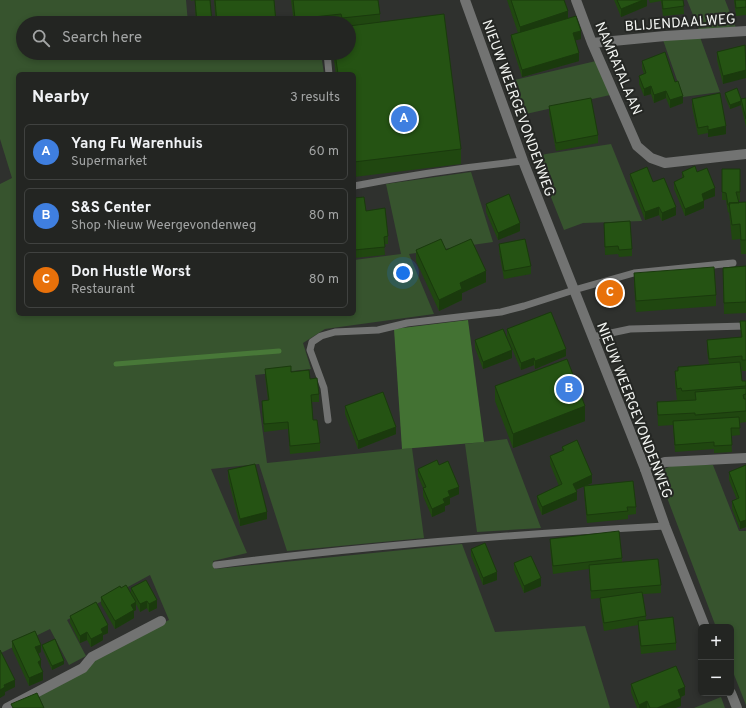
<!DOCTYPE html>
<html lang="en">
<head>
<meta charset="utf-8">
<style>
	:root { --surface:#232522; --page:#2f312f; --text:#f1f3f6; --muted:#a3a5a5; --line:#404240; --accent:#78d158 }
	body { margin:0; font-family:Overpass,sans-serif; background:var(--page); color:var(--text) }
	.controls { position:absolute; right:12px; bottom:12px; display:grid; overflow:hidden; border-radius:6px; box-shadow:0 2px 6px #0003 }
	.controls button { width:36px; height:36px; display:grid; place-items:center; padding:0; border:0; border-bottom:1px solid var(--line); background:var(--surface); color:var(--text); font:20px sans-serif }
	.you { position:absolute; left:403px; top:273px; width:14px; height:14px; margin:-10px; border:3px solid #fff; border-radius:50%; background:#1a73e8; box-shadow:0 0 0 6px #1a73e833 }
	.badge { display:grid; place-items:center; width:26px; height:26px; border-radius:50%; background:var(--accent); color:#fff; font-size:13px; font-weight:700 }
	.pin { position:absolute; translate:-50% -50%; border:2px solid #fff; box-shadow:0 1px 4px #0006 }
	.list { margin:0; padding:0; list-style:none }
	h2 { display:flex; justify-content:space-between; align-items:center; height:52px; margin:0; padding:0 16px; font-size:17px }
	h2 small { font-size:13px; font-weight:400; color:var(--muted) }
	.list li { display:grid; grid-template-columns:26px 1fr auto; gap:12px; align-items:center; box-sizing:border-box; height:56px; margin:0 8px 8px; padding:0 8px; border:1px solid var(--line); border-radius:6px }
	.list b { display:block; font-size:15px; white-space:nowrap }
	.list p { margin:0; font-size:13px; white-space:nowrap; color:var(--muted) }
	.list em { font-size:13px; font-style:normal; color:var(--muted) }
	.icon { flex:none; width:22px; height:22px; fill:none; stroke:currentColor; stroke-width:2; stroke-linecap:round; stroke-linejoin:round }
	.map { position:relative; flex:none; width:746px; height:708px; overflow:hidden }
	.search { position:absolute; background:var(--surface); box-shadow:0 2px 6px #0003; left:16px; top:16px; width:340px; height:44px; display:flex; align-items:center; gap:10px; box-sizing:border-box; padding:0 14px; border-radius:22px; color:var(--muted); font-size:15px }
	.panel { position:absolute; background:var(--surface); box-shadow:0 2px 6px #0003; left:16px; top:72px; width:340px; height:244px; border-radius:6px }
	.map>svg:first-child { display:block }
	.green { fill:#37542e }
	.forest { fill:#437233 }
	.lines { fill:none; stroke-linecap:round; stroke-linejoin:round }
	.stream { stroke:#487838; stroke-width:5 }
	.service { stroke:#727372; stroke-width:7 }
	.minor { stroke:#727372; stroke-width:10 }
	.tertiary { stroke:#727372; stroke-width:10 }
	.wall { fill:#204710 }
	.shaded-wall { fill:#1a3a0d }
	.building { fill:#255313; stroke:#1a3a0d }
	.labels { text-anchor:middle; stroke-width:4; stroke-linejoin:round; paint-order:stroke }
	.street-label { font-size:14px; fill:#f3f5f2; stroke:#252724 }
</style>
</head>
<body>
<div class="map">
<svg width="746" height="708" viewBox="0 0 746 708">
	<rect width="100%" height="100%" fill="#2f312e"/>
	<path class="green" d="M 0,0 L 186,0 L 188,23 L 23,23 L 23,53 L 321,53 L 324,74 L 18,74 L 18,314 L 354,314 L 354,260 L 401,254 L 386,184 L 471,172 L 493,242 L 409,254 L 434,314 L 325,329 L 303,343 L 311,369 L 255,375 L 267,463 L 412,448 L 424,538 L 287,551 L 259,464 L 211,469 L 247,553 L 213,561 L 215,569 L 462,544 L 495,632 L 585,626 L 610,708 L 44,708 L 37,691 L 95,655 L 169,620 L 150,575 L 67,620 L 86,656 L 69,665 L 50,629 L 1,653 L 0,652 L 0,184 L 12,178 L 0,139 Z
		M 687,0 L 725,0 L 736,28 L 699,30 Z
		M 700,37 L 720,92 L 683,97 L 663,40 Z
		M 596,61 L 610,95 L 517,116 L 506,82 Z
		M 611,144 L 642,221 L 583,223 L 564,230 L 535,157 L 546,154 Z
		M 507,439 L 541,528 L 477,532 L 465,444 Z
		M 674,465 L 713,465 L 739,531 L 746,531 L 746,705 L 731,667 L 731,627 L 716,627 L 660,479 L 664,469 Z
		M 721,697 L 725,708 L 694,708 Z"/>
	<path class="forest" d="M 468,320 L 484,442 L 402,449 L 394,329 Z"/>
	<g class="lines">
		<path class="stream" d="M 116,364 L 279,351"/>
		<path class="service" d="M 327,53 L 329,74
			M 354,186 C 410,175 466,167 523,161
			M 592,337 L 630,329 L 746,326
			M 328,420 L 324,388 L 310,350 L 312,342 L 321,336 L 335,332 L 378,330 L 407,323 L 501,312 L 524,306 L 574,290 L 634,273 L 733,263
			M 216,565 C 365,546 515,534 665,526"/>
		<path class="minor" d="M 576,0 L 592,43 L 637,146 L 651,158 L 665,163 L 746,154
			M 592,43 L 665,36 L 746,31
			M 645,469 L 665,462 L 746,458
			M 7,708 L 83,668 L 92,657 L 161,621"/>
		<path class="tertiary" d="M 465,0 L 523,161 L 645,469 L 665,526 L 705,627
			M 731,693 L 737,708"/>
	</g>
	<path class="wall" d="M 191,0 L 210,0 L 212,23 L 196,23 L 195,0 L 191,1 Z
		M 214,0 L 274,0 L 276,23 L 216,23 Z
		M 291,0 L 378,0 L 380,14 L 380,22 L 461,149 L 461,164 L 354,177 L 354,74 L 336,74 L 333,53 L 349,53 L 349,23 L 294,23 Z
		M 507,0 L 564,0 L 568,18 L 581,39 L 575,40 L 579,61 L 522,77 L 511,42 L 511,35 L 518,33 Z
		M 614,0 L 647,0 L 647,6 L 621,17 Z
		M 649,0 L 683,0 L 684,14 L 663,16 L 661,1 L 650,3 Z
		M 734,0 L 746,0 L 746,15 L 736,16 Z
		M 745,45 L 723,84 L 717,60 L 717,52 Z
		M 642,61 L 683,103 L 670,108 L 666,98 L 654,103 L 651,94 L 644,96 L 639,84 L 639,76 L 644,74 L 642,68 Z
		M 725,93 L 741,99 L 746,98 L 746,127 L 741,105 L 730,109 L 725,97 Z
		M 692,99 L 726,134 L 708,137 L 708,133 L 698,135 L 692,107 Z
		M 549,106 L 598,135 L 598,143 L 556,151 L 549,113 Z
		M 722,169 L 740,169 L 740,200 L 738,200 L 739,203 L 746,202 L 746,254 L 741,254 L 740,239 L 732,240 L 729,212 L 728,213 L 726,200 L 722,200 Z
		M 682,172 L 697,172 L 715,196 L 704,200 L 704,208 L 685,216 L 674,189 L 674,182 L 682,178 Z
		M 630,174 L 653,182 L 676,215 L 662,221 L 659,215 L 645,220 L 630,181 Z
		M 354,198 L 388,236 L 388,244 L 384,244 L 385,255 L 354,258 Z
		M 486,204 L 520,231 L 498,240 L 486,212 Z
		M 604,223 L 632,249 L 632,256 L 619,257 L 618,254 L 605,255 Z
		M 499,244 L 531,266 L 531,274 L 504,279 L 499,251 Z
		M 416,250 L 446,250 L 486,282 L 462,293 L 462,300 L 439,311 L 416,261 Z
		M 746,266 L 746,313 L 724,314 L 723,268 Z
		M 634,273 L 716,295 L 716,306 L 636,312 L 634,284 Z
		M 740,321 L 746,321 L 746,371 L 742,371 L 742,367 L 741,367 L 742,381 L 746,381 L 746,422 L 739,423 L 740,435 L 731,436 L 732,452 L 714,453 L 714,449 L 675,452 L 673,425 L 658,426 L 657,402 L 681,400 L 677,400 L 675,383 L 675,371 L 709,364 L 707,351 L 707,340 L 741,337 Z
		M 507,329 L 566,356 L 535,369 L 534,365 L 521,370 L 507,337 Z
		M 475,340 L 512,358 L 483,369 L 475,348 Z
		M 265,369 L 291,372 L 310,379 L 319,394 L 319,402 L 312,402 L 313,420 L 320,443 L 320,451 L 290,454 L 288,429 L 264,432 L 262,408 L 262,401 L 268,400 L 265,376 Z
		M 495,386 L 585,421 L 513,448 L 495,401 Z
		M 345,406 L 396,434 L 358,449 L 345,414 Z
		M 562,447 L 592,483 L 585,486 L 636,507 L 636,514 L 628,515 L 628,519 L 587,523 L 584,494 L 584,486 L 576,490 L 577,500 L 542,515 L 537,503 L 537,496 L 559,486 L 550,464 L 550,456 L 562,451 Z
		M 439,465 L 459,494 L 450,498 L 450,504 L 445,506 L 445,511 L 432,517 L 423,496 L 423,488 L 418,476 L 418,469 Z
		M 746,465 L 746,527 L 740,529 L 732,509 L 732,501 L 737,500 L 729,480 L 729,472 Z
		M 228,470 L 267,519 L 240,526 L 228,478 Z
		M 550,539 L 622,558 L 622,562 L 661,585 L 661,593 L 643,594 L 646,620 L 676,643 L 676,650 L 641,654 L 638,625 L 604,631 L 600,606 L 600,598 L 591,599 L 589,569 L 553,574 L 550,547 Z
		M 471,549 L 497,580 L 483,585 L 471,556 Z
		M 514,563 L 541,586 L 524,593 L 514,570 Z
		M 131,588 L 157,608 L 149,612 L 147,608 L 140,612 L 136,604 L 136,610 L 134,611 L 134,618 L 115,629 L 101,604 L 101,597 L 131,594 Z
		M 70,616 L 108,633 L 103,635 L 103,640 L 91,647 L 87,640 L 80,643 L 70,623 Z
		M 12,641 L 41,652 L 38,654 L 43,680 L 29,686 L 12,649 Z
		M 42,645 L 64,664 L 52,670 L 42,648 Z
		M 631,684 L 685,695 L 681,697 L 681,706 L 675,708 L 637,708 L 631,692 Z"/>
	<path class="shaded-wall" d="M 643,0 L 647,0 L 647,6 L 621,17 L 621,9 Z
		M 568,11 L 568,23 L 520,38 L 520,27 Z
		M 581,31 L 581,39 L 573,41 L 573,33 Z
		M 579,53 L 579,61 L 522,77 L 522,70 Z
		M 746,70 L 746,78 L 723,84 L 723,76 Z
		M 651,86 L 651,94 L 644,96 L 644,89 Z
		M 666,91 L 666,98 L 654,103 L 654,95 Z
		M 683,96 L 683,103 L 670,108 L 670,100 Z
		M 741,101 L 741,105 L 730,109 L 730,105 Z
		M 726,126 L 726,134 L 708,137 L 708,130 Z
		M 715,188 L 715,196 L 702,201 L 702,194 Z
		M 704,201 L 704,208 L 685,216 L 685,209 Z
		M 659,207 L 659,215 L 645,220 L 645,212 Z
		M 676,207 L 676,215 L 662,221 L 662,213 Z
		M 520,223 L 520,231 L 498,240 L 498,233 Z
		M 486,271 L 486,282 L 462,293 L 462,300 L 439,311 L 439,300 L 460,283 Z
		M 566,349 L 566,356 L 535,369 L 535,361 Z
		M 512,350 L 512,358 L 483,369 L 483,362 Z
		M 534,358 L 534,365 L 521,370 L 521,363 Z
		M 585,406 L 585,421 L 513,448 L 513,434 Z
		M 396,427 L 396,434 L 358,449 L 358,441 Z
		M 592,475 L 592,483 L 573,491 L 573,484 Z
		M 459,487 L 459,494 L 450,498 L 450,504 L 445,506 L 445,511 L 432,517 L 432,509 L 443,499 L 448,491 Z
		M 577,492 L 577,500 L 542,515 L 542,507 Z
		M 267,512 L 267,519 L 240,526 L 240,519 Z
		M 746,520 L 746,527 L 740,529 L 740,522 Z
		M 497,572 L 497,580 L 483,585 L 483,578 Z
		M 541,578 L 541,586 L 524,593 L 524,586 Z
		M 157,600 L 157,608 L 149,612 L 149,604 Z
		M 147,601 L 147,608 L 140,612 L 140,604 Z
		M 136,602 L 136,610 L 134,611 L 134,618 L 115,629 L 115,621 L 131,605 Z
		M 108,625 L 108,633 L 103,635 L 103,640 L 91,647 L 91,639 L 101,629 Z
		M 87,632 L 87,640 L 80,643 L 80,636 Z
		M 41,645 L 41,652 L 35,655 L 35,647 Z
		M 41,660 L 41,668 L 38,662 Z
		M 64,661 L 64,664 L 52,670 L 52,666 Z
		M 43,672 L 43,680 L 29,686 L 29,678 Z
		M 15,680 L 15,687 L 5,692 L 5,695 L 0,698 L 0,690 L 4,685 Z
		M 685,687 L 685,695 L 678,698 L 678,690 Z
		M 681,698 L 681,706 L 675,708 L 657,708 Z
		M 647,701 L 647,708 L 639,708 L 639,705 Z"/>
	<path class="building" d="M 195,0 L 210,0 L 212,23 L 197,23 Z
		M 215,0 L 274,0 L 276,23 L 217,23 Z
		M 293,0 L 378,0 L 380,14 L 342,18 L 341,14 L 295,19 Z
		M 511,0 L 564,0 L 568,11 L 520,27 Z
		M 617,0 L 643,0 L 621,9 Z
		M 662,0 L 683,0 L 684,6 L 663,9 Z
		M 735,0 L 746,0 L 746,7 L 736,8 Z
		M 444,14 L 461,149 L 354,162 L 354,74 L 338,74 L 335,53 L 349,53 L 349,26 Z
		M 576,16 L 581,31 L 573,33 L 579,53 L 522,70 L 511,35 Z
		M 745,45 L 746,70 L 723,76 L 717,52 Z
		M 665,52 L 675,82 L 678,81 L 683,96 L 670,100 L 666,91 L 654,95 L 651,86 L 644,89 L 639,76 L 646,73 L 642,61 Z
		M 737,88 L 741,99 L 741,101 L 730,105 L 725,93 Z
		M 720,93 L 726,126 L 708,130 L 708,126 L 698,128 L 692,99 Z
		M 591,98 L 598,135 L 556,143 L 549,106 Z
		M 746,98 L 746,119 L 741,99 Z
		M 695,166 L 697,172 L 707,168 L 715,188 L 702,194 L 704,201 L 685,209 L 674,182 L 684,177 L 682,172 Z
		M 647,167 L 653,182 L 664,178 L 676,207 L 662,213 L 659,207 L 645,212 L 630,174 Z
		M 722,169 L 740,169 L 740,192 L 736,192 L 739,203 L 729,203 L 730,205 L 728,205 L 726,193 L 722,192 Z
		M 509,194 L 520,223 L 498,233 L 486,204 Z
		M 364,197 L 366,211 L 385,208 L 388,236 L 384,237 L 385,247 L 354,250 L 354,198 Z
		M 746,202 L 746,240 L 741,240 L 740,224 L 732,225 L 729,203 Z
		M 630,221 L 632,249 L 619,250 L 618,246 L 605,247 L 604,223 Z
		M 441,239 L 446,250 L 471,239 L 486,271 L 460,283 L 462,289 L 439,300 L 416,250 Z
		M 525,239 L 531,266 L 504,271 L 499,244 Z
		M 746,266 L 746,302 L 724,303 L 723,268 Z
		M 714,267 L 716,295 L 636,301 L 634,273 Z
		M 551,312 L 566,349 L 535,361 L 534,358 L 521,363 L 507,329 Z
		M 740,321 L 746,321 L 746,360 L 742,360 L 742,356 L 709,359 L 707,340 L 742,337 Z
		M 503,329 L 512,350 L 483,362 L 475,340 Z
		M 567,359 L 585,406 L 513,434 L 495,386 Z
		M 740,362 L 742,381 L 746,381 L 746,386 L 682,391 L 681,388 L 677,389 L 675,371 L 678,371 L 678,367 Z
		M 291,366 L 291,372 L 309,370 L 310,379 L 317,378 L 319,394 L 311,395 L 313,420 L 317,420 L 320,443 L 290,446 L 288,422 L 264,424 L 262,401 L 269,400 L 265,369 Z
		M 746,388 L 746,394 L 743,395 L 744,399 L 746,399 L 746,411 L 695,415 L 695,413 L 658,415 L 657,402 L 696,400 L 695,392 Z
		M 383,392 L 396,427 L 358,441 L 345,406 Z
		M 739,417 L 740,428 L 731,428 L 732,445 L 714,446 L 714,442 L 675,445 L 673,421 Z
		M 577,440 L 592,475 L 573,484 L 577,492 L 542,507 L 537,496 L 562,484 L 550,456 L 564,450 L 562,447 Z
		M 437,460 L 439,465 L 448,461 L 459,487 L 448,491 L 450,496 L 443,499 L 445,503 L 432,509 L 423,488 L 426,487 L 418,469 Z
		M 255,464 L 267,512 L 240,519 L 228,470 Z
		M 746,465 L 746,520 L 740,522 L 732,501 L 739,498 L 729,472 Z
		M 633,481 L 636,507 L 627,507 L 628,511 L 587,515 L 584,486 Z
		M 619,531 L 622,558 L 553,566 L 550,539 Z
		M 485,543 L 497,572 L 483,578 L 471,549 Z
		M 531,556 L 541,578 L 524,586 L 514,563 Z
		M 658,559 L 661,585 L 591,591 L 589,565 Z
		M 146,580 L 157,600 L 149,604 L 147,601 L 140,604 L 131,588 Z
		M 126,585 L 136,602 L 131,605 L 134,610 L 115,621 L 101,597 L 120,586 L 121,588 Z
		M 642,592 L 646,616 L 604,623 L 600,598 Z
		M 96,602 L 108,625 L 101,629 L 103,633 L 91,639 L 87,632 L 80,636 L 70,616 Z
		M 673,617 L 676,643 L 641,646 L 638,621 Z
		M 35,631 L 41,645 L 35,647 L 41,660 L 38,662 L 43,672 L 29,678 L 12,641 Z
		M 55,639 L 64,661 L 52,666 L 42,645 Z
		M 0,650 L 15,680 L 4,685 L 5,687 L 0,690 Z
		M 676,666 L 685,687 L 678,690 L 681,698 L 657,708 L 650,708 L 647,701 L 639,705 L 631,684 Z
		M 37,693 L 44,708 L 13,708 L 11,704 Z"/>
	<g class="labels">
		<g class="street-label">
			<text transform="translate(680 22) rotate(-4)" y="5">BLIJENDAALWEG</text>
			<text transform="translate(619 68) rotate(67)" y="5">NAMRATALAAN</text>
			<text transform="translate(519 108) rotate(70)" y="5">NIEUW WEERGEVONDENWEG</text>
			<text transform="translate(635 410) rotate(69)" y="5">NIEUW WEERGEVONDENWEG</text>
		</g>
	</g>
</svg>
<div class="controls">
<button>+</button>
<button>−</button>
</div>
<div class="you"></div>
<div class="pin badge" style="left:404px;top:119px;background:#3f7fe0">A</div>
<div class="pin badge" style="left:569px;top:389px;background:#3f7fe0">B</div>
<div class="pin badge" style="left:610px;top:293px;background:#e8710a">C</div>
<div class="search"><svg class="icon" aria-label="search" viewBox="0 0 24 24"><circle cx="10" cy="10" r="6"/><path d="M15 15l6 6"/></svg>Search here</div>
<section class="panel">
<h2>Nearby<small>3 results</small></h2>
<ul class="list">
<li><span class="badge" style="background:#3f7fe0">A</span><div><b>Yang Fu Warenhuis</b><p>Supermarket</p></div><em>60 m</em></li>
<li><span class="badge" style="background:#3f7fe0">B</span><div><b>S&amp;S Center</b><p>Shop · Nieuw Weergevondenweg</p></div><em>80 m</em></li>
<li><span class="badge" style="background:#e8710a">C</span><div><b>Don Hustle Worst</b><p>Restaurant</p></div><em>80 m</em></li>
</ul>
</section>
</div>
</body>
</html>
